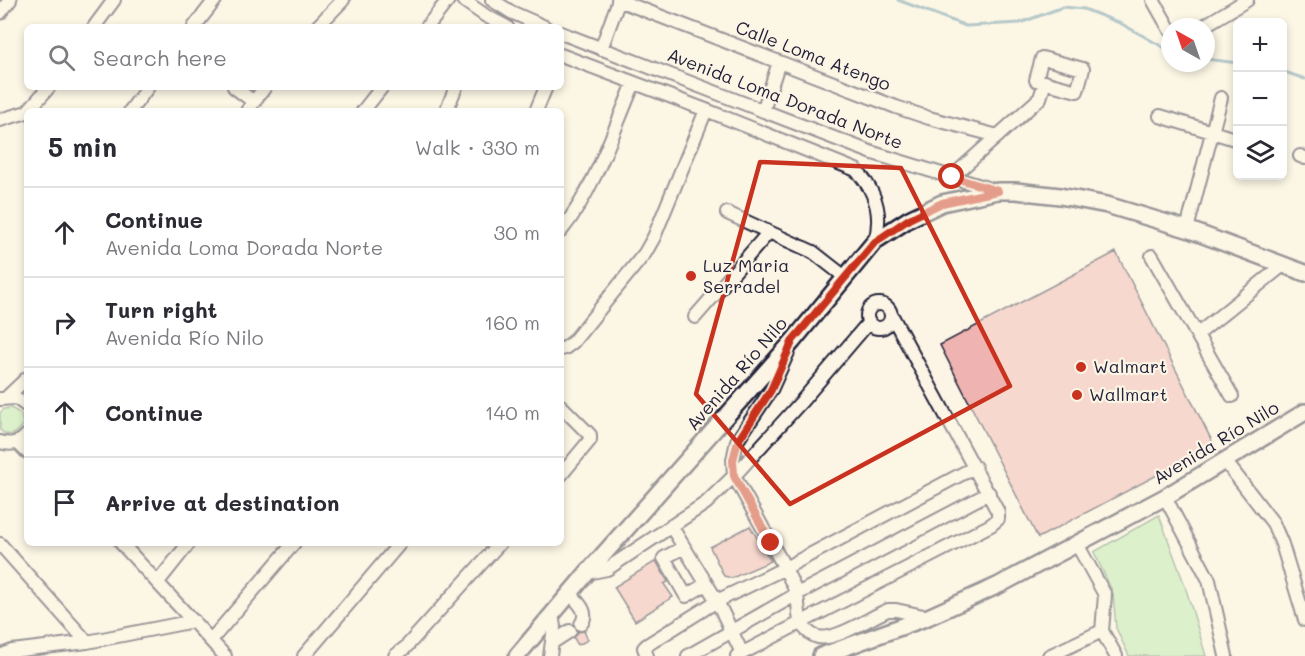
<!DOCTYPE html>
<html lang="en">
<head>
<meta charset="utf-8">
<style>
	:root { --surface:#fff; --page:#f7f7f7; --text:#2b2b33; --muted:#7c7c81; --line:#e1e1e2 }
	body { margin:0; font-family:Mali,sans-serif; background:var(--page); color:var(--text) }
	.controls { position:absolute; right:18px; top:18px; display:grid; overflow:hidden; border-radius:9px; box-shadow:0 3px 9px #0003 }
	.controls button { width:54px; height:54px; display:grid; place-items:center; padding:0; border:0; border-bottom:2px solid var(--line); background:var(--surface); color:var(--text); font:30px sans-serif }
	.compass { position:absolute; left:1161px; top:18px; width:54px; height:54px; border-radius:50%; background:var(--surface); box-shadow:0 3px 9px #0003; rotate:320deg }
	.stop { position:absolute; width:18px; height:18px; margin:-14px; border:4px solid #c8321e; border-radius:50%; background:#fff }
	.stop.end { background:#c8321e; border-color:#fff; box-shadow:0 2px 6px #0008 }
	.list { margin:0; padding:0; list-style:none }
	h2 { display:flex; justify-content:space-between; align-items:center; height:78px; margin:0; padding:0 24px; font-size:26px }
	h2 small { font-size:20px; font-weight:400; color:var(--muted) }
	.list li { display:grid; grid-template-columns:39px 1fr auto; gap:18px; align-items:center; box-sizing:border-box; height:90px; padding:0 24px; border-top:2px solid var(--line) }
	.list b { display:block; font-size:22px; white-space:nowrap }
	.list p { margin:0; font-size:20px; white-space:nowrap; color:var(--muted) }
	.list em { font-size:20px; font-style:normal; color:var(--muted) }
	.icon { flex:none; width:33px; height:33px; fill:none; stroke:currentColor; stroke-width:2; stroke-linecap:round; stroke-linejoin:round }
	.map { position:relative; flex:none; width:1305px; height:656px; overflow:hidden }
	.search { position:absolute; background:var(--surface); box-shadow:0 3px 9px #0003; left:24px; top:24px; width:540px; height:66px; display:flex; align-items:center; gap:15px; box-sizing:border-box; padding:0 21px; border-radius:9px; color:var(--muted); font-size:22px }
	.panel { position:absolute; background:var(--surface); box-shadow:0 3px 9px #0003; left:24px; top:108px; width:540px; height:438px; border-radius:9px }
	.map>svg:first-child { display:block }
	.green { fill:#b5eaab; stroke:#6c8673; stroke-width:1.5 }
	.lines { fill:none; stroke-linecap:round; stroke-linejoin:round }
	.stream { stroke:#6392a5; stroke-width:3 }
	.building { fill:#efb4b1; stroke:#22223b; stroke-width:1.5 }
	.minor-casing { stroke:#22223b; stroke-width:16 }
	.major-casing { stroke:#22223b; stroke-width:20 }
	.minor { stroke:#fcf5e5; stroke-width:12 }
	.major { stroke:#fcf5e5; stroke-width:15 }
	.route { stroke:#c8321e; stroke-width:8 }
	.marked { fill:none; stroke:#c8321e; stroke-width:4.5; stroke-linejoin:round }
	.poi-dot { fill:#c8321e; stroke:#fcf5e5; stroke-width:2 }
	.labels { text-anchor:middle; stroke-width:4.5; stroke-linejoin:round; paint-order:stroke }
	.street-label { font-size:18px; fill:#22223b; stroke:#fcf5e5 }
	.poi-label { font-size:18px; fill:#22223b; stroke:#fcf5e5; text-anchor:start }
</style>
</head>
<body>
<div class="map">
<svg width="1305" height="656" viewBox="0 0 1305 656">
	<rect width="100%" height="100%" fill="#fcf5e5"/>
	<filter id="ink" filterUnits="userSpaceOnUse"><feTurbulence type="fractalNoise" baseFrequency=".0167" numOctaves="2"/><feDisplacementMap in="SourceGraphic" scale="12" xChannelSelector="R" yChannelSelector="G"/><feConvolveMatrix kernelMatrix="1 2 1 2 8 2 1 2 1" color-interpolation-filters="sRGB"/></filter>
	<g filter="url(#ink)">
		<path class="green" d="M 11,408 L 21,414 L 23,425 C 18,433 9,439 0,430 L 0,413 L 4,409 Z
			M 1159,515 L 1185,586 L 1206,656 L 1129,656 L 1116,628 L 1113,593 L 1094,552 Z"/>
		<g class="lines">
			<path class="stream" d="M 898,0 L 966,26 L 1020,23 L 1063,7 L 1084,9 L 1120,23 L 1170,51
				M 1206,59 L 1238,63
				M 1282,71 L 1305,79"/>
		</g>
		<path class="building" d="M 1116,252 L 1214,445 L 1038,538 L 940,345 Z
			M 750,526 L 771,561 L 732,578 L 724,576 L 710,547 Z
			M 656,561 L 668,582 L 664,584 L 673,597 L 635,621 L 614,587 Z
			M 584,631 L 588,640 L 578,645 L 574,638 L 578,632 Z"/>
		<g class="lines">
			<g class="minor-casing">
				<path id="minor" d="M 463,0 L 486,16 L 507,27
					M 492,0 L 511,12 L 545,27
					M 618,0 L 896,107 L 929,118 L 998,136
					M 1153,0 L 1170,30
					M 0,13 L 10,0
					M 94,27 L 114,0
					M 194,27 L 215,0
					M 317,27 L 343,0
					M 427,27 L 448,0
					M 1202,27 L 1247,0
					M 561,33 L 873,153 L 997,191
					M 601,49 L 619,0
					M 561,55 L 706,110 L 856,170 C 875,190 883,214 875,241
					M 1042,58 L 1083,69 L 1077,91 L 1036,80 Z
					M 234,87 L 254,102
					M 28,111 L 49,87
					M 130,111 L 148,87
					M 247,111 L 265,87
					M 363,111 L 382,87
					M 446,111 L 456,87
					M 536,111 L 546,87
					M 763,111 L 779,62
					M 1160,116 L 1238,140
					M 0,120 L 27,112
					M 1300,156 L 1305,158
					M 952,177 L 1040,98 L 1045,82
					M 727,213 L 813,252 L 845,277
					M 1187,229 L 1221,98
					M 561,231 C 594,190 613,132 634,83
					M 1152,256 L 1232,396
					M867 316a12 12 0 1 1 24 0a12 12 0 1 1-24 0Z
					M 695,317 L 769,232
					M 869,322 L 801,402 L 734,476 L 785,568 L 797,594 L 800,623 L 991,525 L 998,519 L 998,512 L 891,314
					M 1198,334 L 1283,265
					M 561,349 L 565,348 L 573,342 L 645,253 L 654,237 L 706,110
					M 7,397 L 27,378
					M 0,399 L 16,398 L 27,406
					M 561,406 L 590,435 L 590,440 L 561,475
					M 0,442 C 10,445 20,444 27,435
					M 18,443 L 27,452
					M 1225,461 L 1273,523 L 1282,544 L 1305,620
					M 1165,497 L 1209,580 L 1226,656
					M 671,526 L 717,601 L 742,653
					M 121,543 L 225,656
					M 0,544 L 87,642
					M 1077,544 L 1105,595 L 1102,631
					M 684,547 L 664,558 L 686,596 L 706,584
					M 587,573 L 607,569 L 706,503 L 734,476 L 733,460 L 737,441 L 771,390 L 789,350
					M 158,582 L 189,543
					M 570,593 C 578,603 590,612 581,624
					M 1102,631 L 1116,656
					M 211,640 L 294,543
					M 553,642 L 570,631
					M 0,656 L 12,651 L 87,642 L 194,621
					M 304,656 L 400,543
					M 395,656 L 405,648 L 500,543
					M 550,656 L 554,627 L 552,614
					M 647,656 L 644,648 L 647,645 L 717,601 L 785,568 L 975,467
					M 688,656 L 797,594 L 989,493
					M 737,656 L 800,623 C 805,628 809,634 815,636 C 832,644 870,617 888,610 L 896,610 L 928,617
					M 1049,656 L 1102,631"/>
			</g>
			<g class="major-casing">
				<path id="major" d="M 517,656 L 587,573 L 793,341 L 875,241 L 909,219 L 942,203 L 998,191 L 1016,191 L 1060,196 L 1107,205 L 1187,229 L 1305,273
					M 821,656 L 928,617 L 999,585 L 1165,497 L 1305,412"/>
			</g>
			<use href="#minor" class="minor"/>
			<use href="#major" class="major"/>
		</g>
	</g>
	<g class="lines" filter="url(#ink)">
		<path class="route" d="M 771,543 L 734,476 L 733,460 L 738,441 L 771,390 L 793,340 L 875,242 L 909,219 L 942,203 L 998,191 L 952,177"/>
	</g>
	<path d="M0 0H1305V656H0ZM 760,162 L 901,168 L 1010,386 L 790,504 L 696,394 Z" fill="#fcf5e5" fill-opacity=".55" fill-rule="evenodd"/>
	<path class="marked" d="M 760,162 L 901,168 L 1010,386 L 790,504 L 696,394 Z"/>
	<g class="poi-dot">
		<circle cx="691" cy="276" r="6"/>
		<circle cx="1081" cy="367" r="6"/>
		<circle cx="1077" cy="395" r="6"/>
	</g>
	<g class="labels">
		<g class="street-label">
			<text transform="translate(813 56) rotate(21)" y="6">Calle Loma Atengo</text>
			<text transform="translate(785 99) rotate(21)" y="6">Avenida Loma Dorada Norte</text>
			<text transform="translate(737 374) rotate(-49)" y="6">Avenida Río Nilo</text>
			<text transform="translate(1216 443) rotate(-31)" y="6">Avenida Río Nilo</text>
		</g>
		<g class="poi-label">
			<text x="703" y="272">Luz Maria<tspan x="703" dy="21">Serradel</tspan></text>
			<text x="1093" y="373">Walmart</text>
			<text x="1089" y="401">Wallmart</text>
		</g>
	</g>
</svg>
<div class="controls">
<button>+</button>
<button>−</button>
<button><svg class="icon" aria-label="layers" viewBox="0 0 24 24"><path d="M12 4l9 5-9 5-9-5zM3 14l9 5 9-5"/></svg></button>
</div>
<svg class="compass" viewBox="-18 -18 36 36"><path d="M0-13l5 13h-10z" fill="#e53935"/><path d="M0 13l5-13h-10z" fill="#7c7c81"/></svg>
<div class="stop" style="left:952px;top:177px"></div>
<div class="stop end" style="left:771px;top:543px"></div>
<div class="search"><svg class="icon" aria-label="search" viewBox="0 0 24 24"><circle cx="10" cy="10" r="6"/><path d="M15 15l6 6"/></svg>Search here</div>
<section class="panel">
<h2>5 min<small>Walk · 330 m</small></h2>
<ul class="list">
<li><svg class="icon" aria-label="ahead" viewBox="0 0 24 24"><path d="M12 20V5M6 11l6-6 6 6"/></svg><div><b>Continue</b><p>Avenida Loma Dorada Norte</p></div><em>30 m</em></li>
<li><svg class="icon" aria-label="right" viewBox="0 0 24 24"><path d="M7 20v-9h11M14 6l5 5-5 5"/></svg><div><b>Turn right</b><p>Avenida Río Nilo</p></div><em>160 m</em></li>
<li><svg class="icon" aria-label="ahead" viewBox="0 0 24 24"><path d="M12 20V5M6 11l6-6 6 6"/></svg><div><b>Continue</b></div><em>140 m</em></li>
<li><svg class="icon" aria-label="arrive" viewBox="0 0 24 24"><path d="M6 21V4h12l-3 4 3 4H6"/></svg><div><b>Arrive at destination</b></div></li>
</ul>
</section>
</div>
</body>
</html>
